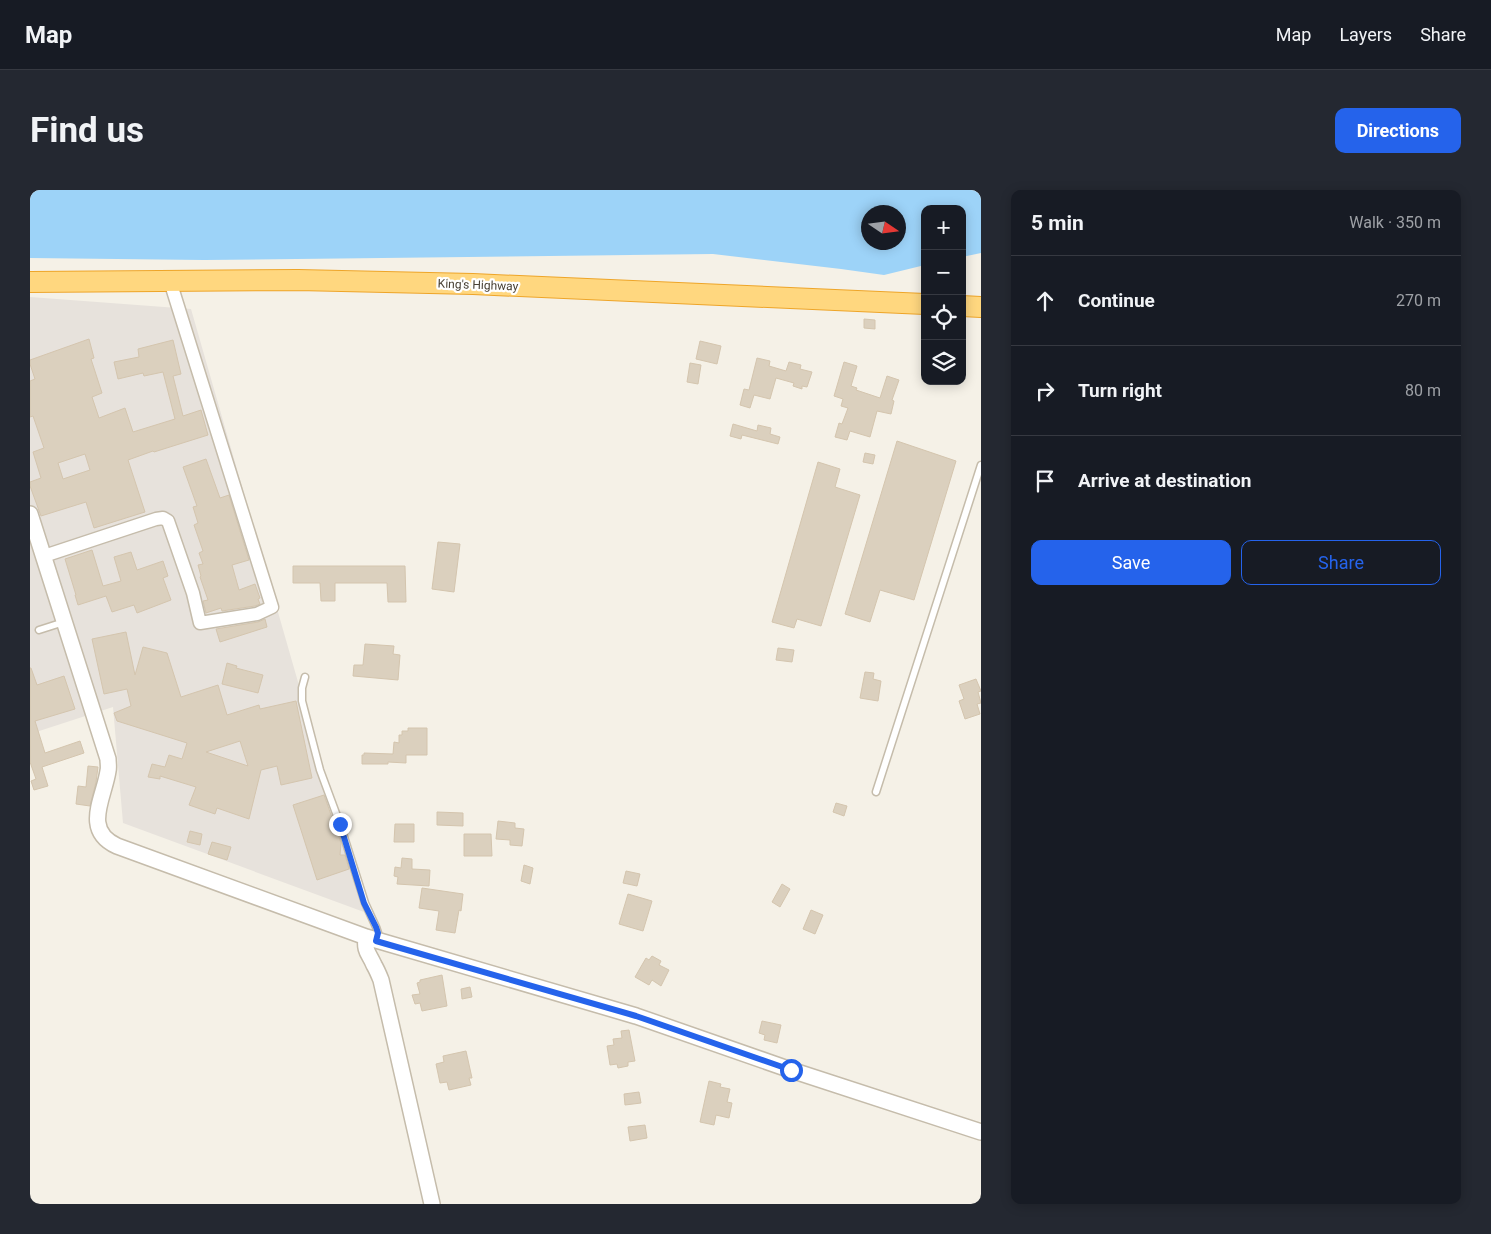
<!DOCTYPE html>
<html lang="en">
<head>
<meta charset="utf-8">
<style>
	:root { --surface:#171b24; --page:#242831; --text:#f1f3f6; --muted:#9ea1a6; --line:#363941; --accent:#2563eb }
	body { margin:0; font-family:Roboto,sans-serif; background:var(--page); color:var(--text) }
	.controls { position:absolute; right:15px; top:15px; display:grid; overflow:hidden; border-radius:10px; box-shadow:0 2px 12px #0003 }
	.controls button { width:45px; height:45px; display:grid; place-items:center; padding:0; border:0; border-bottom:1px solid var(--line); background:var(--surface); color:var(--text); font:25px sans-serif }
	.compass { position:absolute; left:831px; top:15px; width:45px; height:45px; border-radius:50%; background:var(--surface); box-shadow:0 2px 12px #0003; rotate:103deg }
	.stop { position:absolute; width:15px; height:15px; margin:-11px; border:4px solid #2563eb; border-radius:50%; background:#fff }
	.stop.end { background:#2563eb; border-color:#fff; box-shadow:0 1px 5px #0008 }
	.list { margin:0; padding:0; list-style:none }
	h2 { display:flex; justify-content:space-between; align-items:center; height:65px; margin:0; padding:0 20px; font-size:21px }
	h2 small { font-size:16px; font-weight:400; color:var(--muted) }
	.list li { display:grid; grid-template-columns:32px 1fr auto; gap:15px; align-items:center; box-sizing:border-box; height:90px; padding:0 20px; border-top:1px solid var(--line) }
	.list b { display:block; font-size:19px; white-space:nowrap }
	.list em { font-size:16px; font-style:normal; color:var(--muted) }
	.actions { display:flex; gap:10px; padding:15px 20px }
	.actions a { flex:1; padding:11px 0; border:1px solid var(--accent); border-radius:10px; text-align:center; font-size:18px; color:var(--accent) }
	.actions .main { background:var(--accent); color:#fff }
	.icon { flex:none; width:28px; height:28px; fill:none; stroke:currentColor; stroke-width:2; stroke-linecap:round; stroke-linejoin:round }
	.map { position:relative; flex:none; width:951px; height:1014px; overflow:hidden; border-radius:10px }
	header { display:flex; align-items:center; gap:30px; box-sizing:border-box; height:70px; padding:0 25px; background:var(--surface); border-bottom:1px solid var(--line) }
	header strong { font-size:24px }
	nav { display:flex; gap:28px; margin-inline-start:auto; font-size:18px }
	.intro { display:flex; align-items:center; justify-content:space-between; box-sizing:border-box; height:120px; padding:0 30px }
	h1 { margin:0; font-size:35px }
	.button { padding:12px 22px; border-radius:10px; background:var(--accent); color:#fff; font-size:18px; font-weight:700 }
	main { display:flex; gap:30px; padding:0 30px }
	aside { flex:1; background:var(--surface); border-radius:10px; box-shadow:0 2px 12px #0003 }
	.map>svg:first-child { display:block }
	.industrial { fill:#e7e2dc }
	.water { fill:#9dd3f8; fill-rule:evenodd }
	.building { fill:#dbd0be; stroke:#d4c5ae; fill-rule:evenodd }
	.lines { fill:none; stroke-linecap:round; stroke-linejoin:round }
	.service-casing { stroke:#c5bcab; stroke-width:9 }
	.minor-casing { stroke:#c5bcab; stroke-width:15 }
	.tertiary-casing { stroke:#c5bcab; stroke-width:18 }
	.trunk-casing { stroke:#eea529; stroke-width:22 }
	.service { stroke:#fff; stroke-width:6 }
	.minor { stroke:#fff; stroke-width:12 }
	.tertiary { stroke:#fff; stroke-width:15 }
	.trunk { stroke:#ffd77f; stroke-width:20 }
	.route { stroke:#2563eb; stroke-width:6 }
	.labels { text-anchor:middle; stroke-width:4.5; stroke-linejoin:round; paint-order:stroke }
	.street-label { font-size:12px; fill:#494135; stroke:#fff }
</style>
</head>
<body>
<header>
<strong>Map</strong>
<nav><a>Map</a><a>Layers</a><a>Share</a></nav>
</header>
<div class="intro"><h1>Find us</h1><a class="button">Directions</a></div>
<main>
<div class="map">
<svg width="951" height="1014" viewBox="0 0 951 1014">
	<rect width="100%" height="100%" fill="#f5f1e7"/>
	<path class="industrial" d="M 0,107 L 161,119 L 334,722 L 93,633 L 83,517 L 0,544 Z"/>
	<path class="water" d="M 0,0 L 951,0 L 951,63 L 932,67 L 932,19 L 895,19 L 895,75 L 854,85 L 811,79 L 683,64 L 174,70 L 0,68 ZM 838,22 L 868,22 L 868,52 L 838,52 Z"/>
	<path class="building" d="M 834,129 L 845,130 L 845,139 L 834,138 Z
		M 59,149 L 64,168 L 61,169 L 72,203 L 62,207 L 69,228 L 95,218 L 103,242 L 145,229 L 133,182 L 114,186 L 113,183 L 88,189 L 84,172 L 109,167 L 108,159 L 143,150 L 151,184 L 143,186 L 153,226 L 171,220 L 178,245 L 124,262 L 123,261 L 98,270 L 115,322 L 64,338 L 56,312 L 11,326 L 0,296 L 0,292 L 11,288 L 3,262 L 14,258 L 3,226 L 0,227 L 0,191 L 5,189 L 0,174 L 0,170 ZM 55,264 L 60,280 L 33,289 L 28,273 Z
		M 670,151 L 691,156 L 687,174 L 666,169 Z
		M 727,168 L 740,171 L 739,176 L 756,181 L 759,172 L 771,175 L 770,179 L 782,182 L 777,197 L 772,196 L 772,199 L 763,196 L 764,193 L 746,188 L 740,209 L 724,205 L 720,218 L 710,215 L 714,199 L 719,200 Z
		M 814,172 L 827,176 L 821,196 L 827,198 L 826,200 L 850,208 L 857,186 L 869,190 L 862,210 L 864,211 L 861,224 L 847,221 L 840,247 L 820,241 L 817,250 L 805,247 L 809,233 L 812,234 L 818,218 L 811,216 L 813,209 L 804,206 Z
		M 660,173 L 671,175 L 668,194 L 657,192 Z
		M 703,234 L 727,241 L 728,235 L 741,238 L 740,244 L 750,247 L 748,254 L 712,245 L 711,249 L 700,246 Z
		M 867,251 L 926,271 L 884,410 L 850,400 L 840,432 L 815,424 Z
		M 835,263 L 845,265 L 843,274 L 833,272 Z
		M 176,269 L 190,308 L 199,305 L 219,370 L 202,375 L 209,400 L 225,394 L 230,408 L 228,409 L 230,414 L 225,416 L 192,421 L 191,418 L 176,423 L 173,411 L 178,410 L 170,387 L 171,386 L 168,375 L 173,374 L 169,363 L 173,361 L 164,335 L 168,333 L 163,317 L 167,316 L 153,277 Z
		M 788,272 L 810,279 L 805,297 L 830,305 L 791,436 L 767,429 L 764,438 L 742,432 Z
		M 408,352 L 430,354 L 424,402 L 402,399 Z
		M 62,360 L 73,396 L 91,391 L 84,367 L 101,362 L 107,380 L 133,371 L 138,386 L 133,388 L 141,410 L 107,423 L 104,415 L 82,422 L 76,406 L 48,415 L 45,405 L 46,405 L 35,369 Z
		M 263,376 L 375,376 L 376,412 L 358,412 L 357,393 L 305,393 L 305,411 L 291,411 L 290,393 L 263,393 Z
		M 235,429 L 237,437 L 190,452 L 186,439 L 228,432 Z
		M 96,442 L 105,485 L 113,457 L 137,463 L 151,507 L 188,495 L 197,525 L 229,515 L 230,519 L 266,511 L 282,588 L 251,595 L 247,576 L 231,580 L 219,629 L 187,618 L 185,624 L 159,615 L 166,597 L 130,586 L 130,589 L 118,587 L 122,574 L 135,577 L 139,565 L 152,569 L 157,553 L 87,531 L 84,523 L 101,516 L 97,499 L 74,504 L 62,449 ZM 210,551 L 218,576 L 176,562 Z
		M 335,454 L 364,456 L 363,464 L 370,465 L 368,490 L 323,486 L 324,475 L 333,475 Z
		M 748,458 L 764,460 L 762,472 L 746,470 Z
		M 197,473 L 207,476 L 206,478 L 233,485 L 228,503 L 192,494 Z
		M 0,478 L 1,478 L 7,495 L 34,486 L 45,519 L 5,531 L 15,563 L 50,551 L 54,563 L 12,577 L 18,596 L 4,600 L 1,591 L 6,589 L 0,572 Z
		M 835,482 L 844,483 L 843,489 L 851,491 L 848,511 L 830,508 Z
		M 946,489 L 951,501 L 948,502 L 951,513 L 947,514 L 950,524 L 935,529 L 929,511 L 934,509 L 929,495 Z
		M 378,538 L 397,538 L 397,565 L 376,565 L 376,573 L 358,572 L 358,574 L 332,574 L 332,565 L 334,565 L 334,563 L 363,564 L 364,552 L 369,553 L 369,545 L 372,545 L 372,541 L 378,541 Z
		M 58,576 L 68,577 L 66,592 L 60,616 L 46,614 L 48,596 L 56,597 Z
		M 294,605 L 311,653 L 310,665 L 315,665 L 319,679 L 287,690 L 263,615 Z
		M 806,613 L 817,616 L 814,626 L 803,622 Z
		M 407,622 L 433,623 L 433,636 L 407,635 Z
		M 468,631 L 485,633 L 485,638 L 494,639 L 492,656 L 480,655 L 480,650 L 466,649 Z
		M 365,634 L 384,634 L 384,652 L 364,652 Z
		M 160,641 L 172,644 L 170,655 L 157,652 Z
		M 434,644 L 461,644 L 462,666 L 434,666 Z
		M 182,652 L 201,657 L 197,670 L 178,664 Z
		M 372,668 L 382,669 L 382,679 L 400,680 L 399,696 L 367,694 L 368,687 L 364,686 L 365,677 L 371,678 Z
		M 494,675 L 503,678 L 500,694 L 491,691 Z
		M 596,681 L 610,684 L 607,696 L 593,693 Z
		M 752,694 L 760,699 L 750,717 L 742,712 Z
		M 392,698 L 433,704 L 431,721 L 429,720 L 425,743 L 406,740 L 409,721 L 389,718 Z
		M 598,704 L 622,711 L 613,741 L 589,734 Z
		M 781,720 L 793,725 L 785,744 L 773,739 Z
		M 622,766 L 631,771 L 629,775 L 639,780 L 631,796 L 622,790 L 619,795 L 605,787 L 616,768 L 619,770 Z
		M 412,785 L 417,816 L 392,821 L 390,813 L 385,814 L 382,805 L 390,804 L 387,793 L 390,792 L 390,790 Z
		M 440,797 L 442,807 L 432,809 L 431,799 Z
		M 732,831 L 751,835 L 747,853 L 734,850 L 735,845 L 729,843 Z
		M 599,840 L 605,871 L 598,872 L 598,876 L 588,878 L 587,874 L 580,875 L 577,856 L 584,855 L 583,849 L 592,848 L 591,841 Z
		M 436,861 L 442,888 L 439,888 L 441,895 L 419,900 L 417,892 L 410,893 L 406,874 L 414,872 L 413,866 Z
		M 679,891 L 691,894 L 690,897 L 700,899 L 697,912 L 702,913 L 699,928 L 686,925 L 684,935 L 670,932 Z
		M 609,902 L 611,913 L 595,915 L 594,904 Z
		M 615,935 L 617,948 L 600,951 L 598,937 Z"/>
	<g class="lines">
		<g class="service-casing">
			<path id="service" d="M 9,440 L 34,432
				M 275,487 L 272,498 L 272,511 L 290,580 L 310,634 L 335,713 L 346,737 L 348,743 L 347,750
				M 846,602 L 951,275"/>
		</g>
		<g class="minor-casing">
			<path id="minor" d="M 14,366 L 126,329 L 133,328 L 138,331 L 163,403 L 170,433 L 227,424 L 242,417 L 140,91"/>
		</g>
		<g class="tertiary-casing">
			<path id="tertiary" d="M 0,324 L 78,569 C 78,573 79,577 78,581 C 74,608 52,640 87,656 L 336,747 C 334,762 339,763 344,775 C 347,780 349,785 351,790 L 402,1014
				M 336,747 L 606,826 L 761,880 L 951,942"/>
		</g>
		<g class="trunk-casing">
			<path id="trunk" d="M 0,92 L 268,90 L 443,94 L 895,114
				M 932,116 L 951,117"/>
		</g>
		<use href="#service" class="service"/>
		<use href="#minor" class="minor"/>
		<use href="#tertiary" class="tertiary"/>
		<use href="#trunk" class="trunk"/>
	</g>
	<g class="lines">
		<path class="route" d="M 310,634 L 334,713 L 346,737 L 348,743 L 346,751 L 606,826 L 761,880"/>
	</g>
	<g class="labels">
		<g class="street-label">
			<text transform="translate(448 95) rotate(2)" y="4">King's Highway</text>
		</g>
	</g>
</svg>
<div class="controls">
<button>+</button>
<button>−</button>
<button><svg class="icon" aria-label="locate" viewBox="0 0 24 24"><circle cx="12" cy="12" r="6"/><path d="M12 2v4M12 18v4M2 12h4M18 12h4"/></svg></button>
<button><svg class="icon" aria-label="layers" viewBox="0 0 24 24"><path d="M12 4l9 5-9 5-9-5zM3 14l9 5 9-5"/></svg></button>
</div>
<svg class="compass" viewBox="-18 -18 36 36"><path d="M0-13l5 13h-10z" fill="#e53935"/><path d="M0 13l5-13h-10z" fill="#9ea1a6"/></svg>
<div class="stop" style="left:761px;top:880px"></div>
<div class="stop end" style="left:310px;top:634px"></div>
</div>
<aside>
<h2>5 min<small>Walk · 350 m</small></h2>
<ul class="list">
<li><svg class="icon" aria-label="ahead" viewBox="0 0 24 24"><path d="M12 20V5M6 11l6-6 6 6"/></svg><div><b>Continue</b></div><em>270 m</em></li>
<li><svg class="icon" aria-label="right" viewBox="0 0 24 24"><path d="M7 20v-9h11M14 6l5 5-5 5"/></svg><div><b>Turn right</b></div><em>80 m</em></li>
<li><svg class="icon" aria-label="arrive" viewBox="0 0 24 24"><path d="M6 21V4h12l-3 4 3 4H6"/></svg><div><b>Arrive at destination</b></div></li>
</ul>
<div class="actions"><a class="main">Save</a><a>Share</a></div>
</aside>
</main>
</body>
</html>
